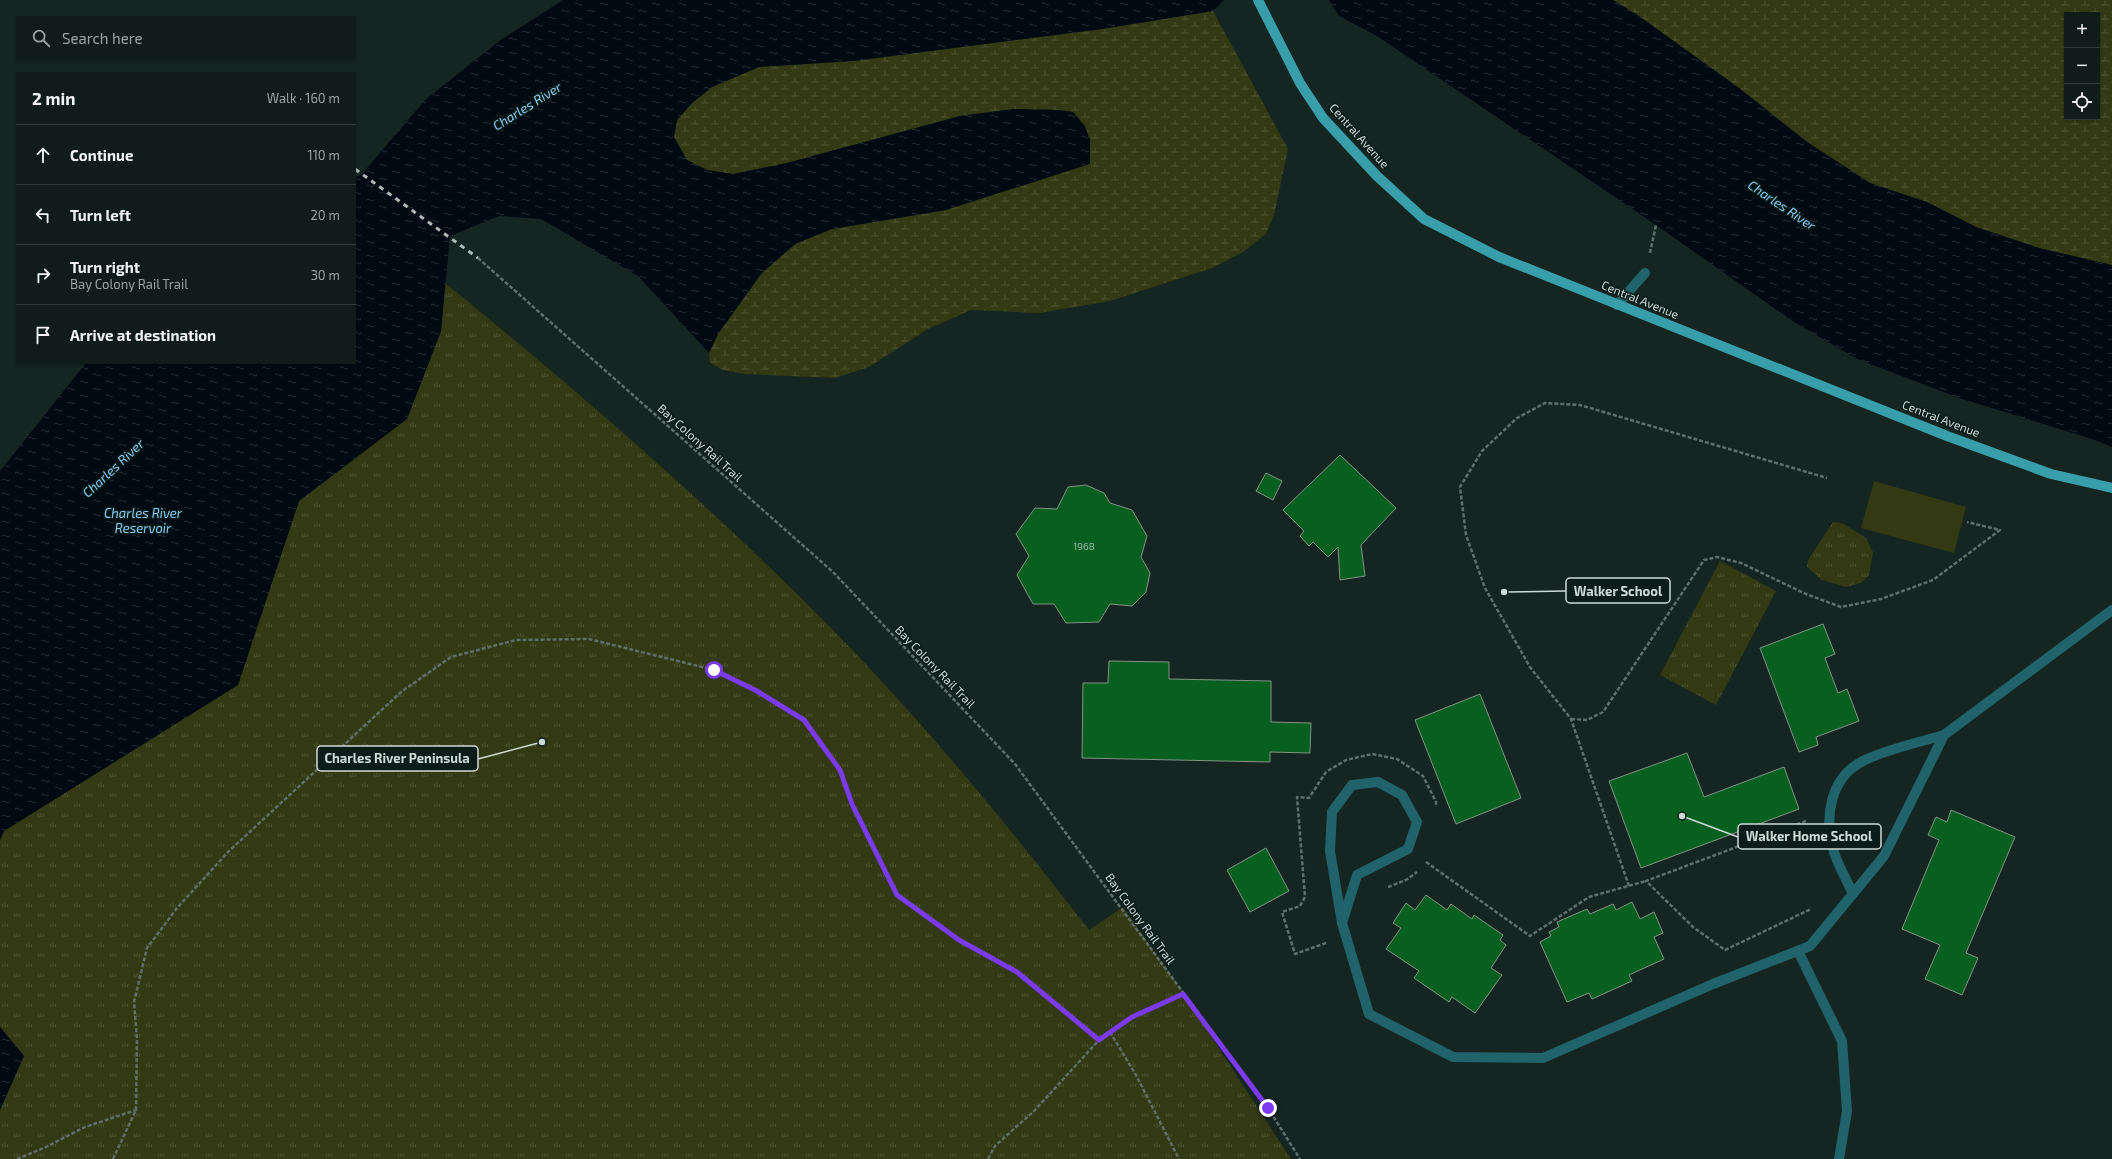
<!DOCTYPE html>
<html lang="en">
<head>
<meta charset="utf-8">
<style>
	:root { --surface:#101c1a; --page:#192523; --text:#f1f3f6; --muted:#9ca1a2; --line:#303a39 }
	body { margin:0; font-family:"Exo 2",sans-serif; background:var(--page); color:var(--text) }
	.controls { position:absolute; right:12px; top:12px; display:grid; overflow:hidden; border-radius:0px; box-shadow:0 1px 3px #0004 }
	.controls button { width:36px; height:36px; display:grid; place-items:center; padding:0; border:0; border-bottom:1px solid var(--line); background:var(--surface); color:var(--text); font:20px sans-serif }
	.stop { position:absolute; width:12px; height:12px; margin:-9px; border:3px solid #7c3aed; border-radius:50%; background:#fff }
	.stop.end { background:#7c3aed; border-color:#fff; box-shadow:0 1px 4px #0008 }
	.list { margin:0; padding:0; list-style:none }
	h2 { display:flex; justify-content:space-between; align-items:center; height:52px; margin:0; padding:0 16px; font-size:17px }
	h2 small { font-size:13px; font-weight:400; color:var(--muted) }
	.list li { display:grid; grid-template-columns:26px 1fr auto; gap:12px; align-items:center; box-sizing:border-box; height:60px; padding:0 16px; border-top:1px solid var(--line) }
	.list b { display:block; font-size:15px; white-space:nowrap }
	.list p { margin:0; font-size:13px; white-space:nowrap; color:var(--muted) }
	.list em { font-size:13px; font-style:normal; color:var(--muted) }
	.icon { flex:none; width:22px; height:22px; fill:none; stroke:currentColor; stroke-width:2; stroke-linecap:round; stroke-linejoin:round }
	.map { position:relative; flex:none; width:2112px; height:1159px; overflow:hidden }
	.search { position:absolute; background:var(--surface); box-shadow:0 1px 3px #0004; left:16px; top:16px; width:340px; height:44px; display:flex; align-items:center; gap:10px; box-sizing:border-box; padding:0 14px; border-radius:0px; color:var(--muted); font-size:15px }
	.panel { position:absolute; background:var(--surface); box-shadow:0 1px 3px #0004; left:16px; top:72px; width:340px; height:292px; border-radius:0px }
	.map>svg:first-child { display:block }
	.wetland { fill:url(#wetland-marsh); fill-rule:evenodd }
	.park { fill:url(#park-tufts) }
	.pitch { fill:#333912 }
	.water { fill:url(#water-ripples) }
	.building { fill:#075f20; stroke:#859386 }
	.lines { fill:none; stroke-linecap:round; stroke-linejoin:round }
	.path { stroke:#606f6b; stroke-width:2.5; stroke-dasharray:4 2; stroke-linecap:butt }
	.minor { stroke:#21636b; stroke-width:10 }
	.major { stroke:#379eaa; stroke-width:10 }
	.rail { stroke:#adb9b5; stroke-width:3; stroke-dasharray:5 5; stroke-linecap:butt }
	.route { stroke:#7c3aed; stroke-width:5 }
	.labels { text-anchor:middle; stroke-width:3; stroke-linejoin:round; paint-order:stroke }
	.number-label { font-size:10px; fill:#9dbba8 }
	.street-label { font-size:12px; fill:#cfdad6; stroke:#0c1d19 }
	.water-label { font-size:13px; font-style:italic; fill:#87ccf6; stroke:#0c1d19 }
	.leader { fill:none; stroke:#cfdad6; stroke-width:1.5 }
	.callout-dot { fill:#cfdad6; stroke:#0c1d19; stroke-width:1.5 }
	.callout { fill:#0c1d19; stroke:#cfdad6; stroke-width:1.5 }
	.callout-label { font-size:13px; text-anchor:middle; font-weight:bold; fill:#cfdad6 }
</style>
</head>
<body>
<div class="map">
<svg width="2112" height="1159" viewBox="0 0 2112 1159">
	<defs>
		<pattern id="wetland-marsh" width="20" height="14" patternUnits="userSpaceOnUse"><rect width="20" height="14" fill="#333912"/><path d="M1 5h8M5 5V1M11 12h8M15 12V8" fill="none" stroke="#505534"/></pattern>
		<pattern id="park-tufts" width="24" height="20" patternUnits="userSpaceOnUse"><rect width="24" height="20" fill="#333912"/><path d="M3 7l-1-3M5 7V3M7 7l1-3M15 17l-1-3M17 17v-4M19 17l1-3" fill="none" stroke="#505534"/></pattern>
		<pattern id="water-ripples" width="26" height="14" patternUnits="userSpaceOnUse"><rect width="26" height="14" fill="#010a12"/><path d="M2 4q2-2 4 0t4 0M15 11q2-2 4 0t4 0" fill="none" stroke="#252d34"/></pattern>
	</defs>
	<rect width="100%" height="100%" fill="#152622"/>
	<path class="wetland" d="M 1613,0 L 2112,0 L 2112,265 L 2039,248 L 1976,227 L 1927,202 L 1870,183 L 1807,142 L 1739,88 L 1636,14 ZM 2067,15 L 2097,15 L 2097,117 L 2067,117 Z
		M 1213,11 L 1288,149 L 1274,215 L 1266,234 L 1243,252 L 1212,268 L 1110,301 L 1039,313 L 971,310 L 928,329 L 869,367 L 835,378 L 745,374 L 723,370 L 710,363 L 709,353 L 718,334 L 761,274 L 795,244 L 832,229 L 946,210 L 1060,110 L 1013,109 L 960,116 L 787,163 L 733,174 L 707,170 L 687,160 L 674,137 L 677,120 L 692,103 L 712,87 L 759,67 L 853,61 L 1102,29 Z"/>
	<path class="park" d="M 445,283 C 579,392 711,506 832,629 C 925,724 1008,825 1089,930 L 1123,907 L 1179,987 L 1291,1159 L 0,1159 L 0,1110 L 24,1056 L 0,1027 L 0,840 L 4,831 L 238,685 L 299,501 L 407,419 L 441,331 Z
		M 1833,522 L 1842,523 L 1866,538 L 1873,552 L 1869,575 L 1861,583 L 1846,587 L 1822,580 L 1807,567 L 1808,560 Z
		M 1720,561 L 1776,591 L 1716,705 L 1660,675 Z"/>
	<path class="pitch" d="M 1874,481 L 1966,507 L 1954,553 L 1861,528 Z"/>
	<path class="water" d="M 563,0 L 1224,0 L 1213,11 L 1102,29 L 853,61 L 759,67 L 712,87 L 692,103 L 677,120 L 674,137 L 687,160 L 707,170 L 733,174 L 787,163 L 960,116 L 1013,109 L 1060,110 L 1073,112 L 1085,126 L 1090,140 L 1090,164 L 946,210 L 832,229 L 795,244 L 761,274 L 718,334 L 709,353 L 638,276 L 541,219 L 499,216 L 450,236 L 441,331 L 407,419 L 299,501 L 238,685 L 4,831 L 0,840 L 0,471 L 86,363 L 355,363 L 355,177 L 361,175 L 426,99 L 502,39 Z
		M 1329,0 L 1613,0 L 1636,14 L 1739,88 L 1807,142 L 1870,183 L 1927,202 L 1976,227 L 2039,248 L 2112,265 L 2112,447 L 2092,439 L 1959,398 L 1857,359 L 1794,322 L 1656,225 L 1377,36 L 1339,16 Z
		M 0,1027 L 24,1056 L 0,1110 Z"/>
	<path class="building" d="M 1340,455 L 1396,508 L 1361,545 L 1365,576 L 1340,580 L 1338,547 L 1328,557 L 1313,542 L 1309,546 L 1300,536 L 1304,531 L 1283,510 Z
		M 1266,473 L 1282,481 L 1273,500 L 1256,491 Z
		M 1086,485 L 1104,493 L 1110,503 L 1132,510 L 1147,536 L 1141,557 L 1150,573 L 1146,592 L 1132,606 L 1110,604 L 1099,622 L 1066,623 L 1054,604 L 1033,604 L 1017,575 L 1029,556 L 1016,534 L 1035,508 L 1057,509 L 1068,487 Z
		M 1823,624 L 1835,654 L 1825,658 L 1838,693 L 1847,689 L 1859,721 L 1816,737 L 1818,745 L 1799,752 L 1760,648 Z
		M 1109,661 L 1169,662 L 1169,679 L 1271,681 L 1271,722 L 1311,723 L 1310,753 L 1270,752 L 1270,762 L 1082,758 L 1083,683 L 1108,683 Z
		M 1480,694 L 1521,798 L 1456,824 L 1415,720 Z
		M 1687,753 L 1704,797 L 1784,767 L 1799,809 L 1641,868 L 1609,781 Z
		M 1951,810 L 2015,837 L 1966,953 L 1978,958 L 1962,995 L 1925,979 L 1940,945 L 1902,929 L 1939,840 L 1928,835 L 1936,817 L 1947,822 Z
		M 1266,848 L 1289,891 L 1250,912 L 1227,870 Z
		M 1426,895 L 1447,910 L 1451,904 L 1472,919 L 1474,915 L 1503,935 L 1500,940 L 1506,945 L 1491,968 L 1502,975 L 1475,1013 L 1452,997 L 1449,1002 L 1414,978 L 1419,971 L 1386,949 L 1401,928 L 1393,923 L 1406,903 L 1415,910 Z
		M 1632,902 L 1640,919 L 1654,912 L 1663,933 L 1654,937 L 1664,959 L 1629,975 L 1632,981 L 1592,999 L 1589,993 L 1567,1002 L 1540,942 L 1551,936 L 1549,932 L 1559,927 L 1557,922 L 1587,909 L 1590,914 L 1613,904 L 1616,910 Z"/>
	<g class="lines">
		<path class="path" d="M 1650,253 L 1656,225
			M 478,258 L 833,572 L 1015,764 L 1268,1108 L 1300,1159
			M 1571,719 L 1587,720 L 1603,712 L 1704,560 L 1717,557 L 1741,563 L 1806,594 L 1841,607 L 1881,599 L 1933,580 L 2000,530 L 1967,522
			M 1806,821 L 1646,881 L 1693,927 L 1725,950 L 1811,909
			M 1426,862 L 1530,936 L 1589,897 L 1646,881
			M 1629,886 L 1571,719 L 1530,667 L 1485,588 L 1466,535 L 1460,487 L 1482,451 L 1517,418 L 1545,403 L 1580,405 L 1827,478
			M 1388,887 L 1406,880 L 1417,872
			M 1326,943 L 1295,954 L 1282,912 L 1300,906 L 1305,897 L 1297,797 L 1309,798 L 1326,772 L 1346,760 L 1372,754 L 1397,759 L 1423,776 L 1436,802 L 1436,807
			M 1110,1032 L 1136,1075 L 1179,1159
			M 1099,1040 L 1132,1017 L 1183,993
			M 17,1159 L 44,1148 L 85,1127 L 136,1110
			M 113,1159 L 136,1110 L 137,1039 L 134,1002 L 147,948 L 177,908 L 228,852 L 401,692 L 451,657 L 516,640 L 589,639 L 714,670 L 757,691 L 804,720 L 840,770 L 852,804 L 897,895 L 959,940 L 1017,972 L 1099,1040 L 1035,1110 L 995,1146 L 988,1159"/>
		<path class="minor" d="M 1617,305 L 1645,273
			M 1853,894 C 1847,880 1838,866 1834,852 C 1824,819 1829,778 1863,761 C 1884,750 1920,742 1944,735
			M 1342,923 L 1330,851 L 1332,812 L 1352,785 L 1378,782 L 1402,795 L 1417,822 L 1408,849 L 1357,875 L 1342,923 L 1369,1014 L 1453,1057 L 1543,1058 L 1713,984 L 1810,946 L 1884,856 L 1944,735 L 2112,610
			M 1798,951 L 1842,1041 L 1847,1111 L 1839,1159"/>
		<path class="major" d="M 1258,0 L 1300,83 L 1323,118 L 1377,176 L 1424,219 L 1499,257 L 1947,436 L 2051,474 L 2112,488"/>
		<path class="rail" d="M 355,169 L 478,258"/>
	</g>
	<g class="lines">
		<path class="route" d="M 714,670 L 757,691 L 804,720 L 840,770 L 852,804 L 897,895 L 959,940 L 1017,972 L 1099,1040 L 1132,1017 L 1183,994 L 1268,1108"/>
	</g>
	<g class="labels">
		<g class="number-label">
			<text x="1084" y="550">1968</text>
		</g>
		<g class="street-label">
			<text transform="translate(1359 136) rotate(48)" y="4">Central Avenue</text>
			<text transform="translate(1640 300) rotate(22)" y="4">Central Avenue</text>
			<text transform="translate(1941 419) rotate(21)" y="4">Central Avenue</text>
			<text transform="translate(700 443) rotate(42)" y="4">Bay Colony Rail Trail</text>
			<text transform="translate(935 667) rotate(46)" y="4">Bay Colony Rail Trail</text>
			<text transform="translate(1140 919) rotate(54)" y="4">Bay Colony Rail Trail</text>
		</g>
		<g class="water-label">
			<text transform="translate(527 106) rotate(-32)" y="5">Charles River</text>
			<text transform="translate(1782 205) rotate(34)" y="5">Charles River</text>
			<text transform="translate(113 468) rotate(-43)" y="5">Charles River</text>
			<text x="143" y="518">Charles River<tspan x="143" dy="15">Reservoir</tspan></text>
		</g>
	</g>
	<path class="leader" d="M1504 592L1566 591M542 742L478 759M1682 816L1738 837"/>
	<g class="callout-dot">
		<circle cx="1504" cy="592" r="4"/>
		<circle cx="542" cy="742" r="4"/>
		<circle cx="1682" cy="816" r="4"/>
	</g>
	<g class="callout">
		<rect x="1566" y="578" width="104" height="25" rx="4"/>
		<rect x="317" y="746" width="161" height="25" rx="4"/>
		<rect x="1738" y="824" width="143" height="25" rx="4"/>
	</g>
	<g class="callout-label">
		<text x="1618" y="596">Walker School</text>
		<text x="397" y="763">Charles River Peninsula</text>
		<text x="1809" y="841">Walker Home School</text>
	</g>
</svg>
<div class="controls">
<button>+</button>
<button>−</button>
<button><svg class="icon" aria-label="locate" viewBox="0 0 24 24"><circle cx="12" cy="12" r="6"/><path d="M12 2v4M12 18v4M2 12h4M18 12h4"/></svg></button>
</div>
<div class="stop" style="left:714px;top:670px"></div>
<div class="stop end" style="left:1268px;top:1108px"></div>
<div class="search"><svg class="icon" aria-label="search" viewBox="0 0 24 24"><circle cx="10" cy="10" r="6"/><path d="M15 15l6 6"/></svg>Search here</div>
<section class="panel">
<h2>2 min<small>Walk · 160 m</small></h2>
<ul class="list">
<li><svg class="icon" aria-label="ahead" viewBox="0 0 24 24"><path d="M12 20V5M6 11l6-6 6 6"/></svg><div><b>Continue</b></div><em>110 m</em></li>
<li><svg class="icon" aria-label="left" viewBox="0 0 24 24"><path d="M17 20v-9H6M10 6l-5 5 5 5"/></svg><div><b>Turn left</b></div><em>20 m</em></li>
<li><svg class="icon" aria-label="right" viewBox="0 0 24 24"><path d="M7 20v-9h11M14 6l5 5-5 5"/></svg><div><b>Turn right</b><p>Bay Colony Rail Trail</p></div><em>30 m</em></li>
<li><svg class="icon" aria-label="arrive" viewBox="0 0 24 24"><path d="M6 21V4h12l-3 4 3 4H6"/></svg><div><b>Arrive at destination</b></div></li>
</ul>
</section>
</div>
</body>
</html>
